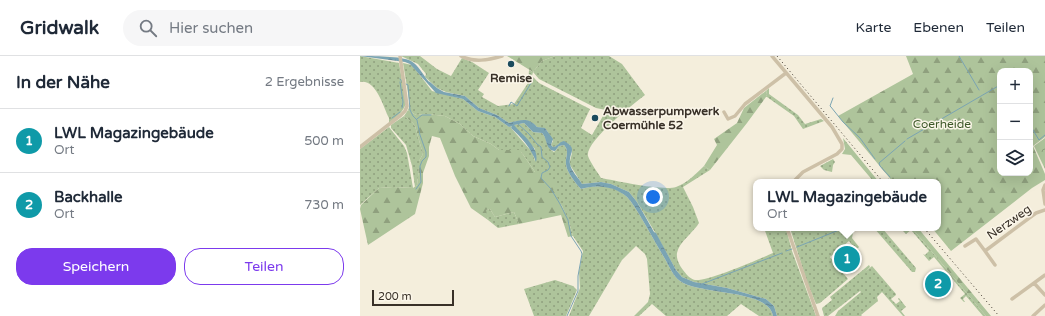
<!DOCTYPE html>
<html lang="de">
<head>
<meta charset="utf-8">
<style>
	:root { --surface:#fff; --page:#f6f6f7; --text:#1f2937; --muted:#747a83; --line:#e0e1e3; --accent:#7c3aed }
	body { margin:0; font-family:"Varela Round",sans-serif; background:var(--page); color:var(--text) }
	.controls { position:absolute; right:12px; top:12px; display:grid; overflow:hidden; border-radius:8px; box-shadow:0 4px 16px #0002 }
	.controls button { width:36px; height:36px; display:grid; place-items:center; padding:0; border:0; border-bottom:1px solid var(--line); background:var(--surface); color:var(--text); font:20px sans-serif }
	.scale { position:absolute; left:12px; bottom:10px; width:82px; box-sizing:border-box; padding-left:4px; border:2px solid #393128; border-top:0; font-size:11px; line-height:14px; white-space:nowrap; color:#393128; -webkit-text-stroke:3px #fbf6e9; paint-order:stroke }
	.you { position:absolute; left:293px; top:141px; width:14px; height:14px; margin:-10px; border:3px solid #fff; border-radius:50%; background:#1a73e8; box-shadow:0 0 0 6px #1a73e833 }
	.badge { display:grid; place-items:center; width:26px; height:26px; border-radius:50%; background:var(--accent); color:#fff; font-size:13px; font-weight:700 }
	.pin { position:absolute; translate:-50% -50%; border:2px solid #fff; box-shadow:0 1px 4px #0006 }
	.popup { position:absolute; left:393px; top:123px; width:188px; height:52px; box-sizing:border-box; display:grid; place-content:center; border-radius:8px; background:var(--surface); filter:drop-shadow(0 1px 3px #0005); font-size:13px; white-space:nowrap; color:var(--muted) }
	.popup b { font-size:15px; color:var(--text) }
	.popup::after { content:''; position:absolute; left:50%; top:100%; margin-left:-8px; border:8px solid transparent; border-top-color:var(--surface) }
	.list { margin:0; padding:0; list-style:none }
	h2 { display:flex; justify-content:space-between; align-items:center; height:52px; margin:0; padding:0 16px; font-size:17px }
	h2 small { font-size:13px; font-weight:400; color:var(--muted) }
	.list li { display:grid; grid-template-columns:26px 1fr auto; gap:12px; align-items:center; box-sizing:border-box; height:64px; padding:0 16px; border-top:1px solid var(--line) }
	.list b { display:block; font-size:15px; white-space:nowrap }
	.list p { margin:0; font-size:13px; white-space:nowrap; color:var(--muted) }
	.list em { font-size:13px; font-style:normal; color:var(--muted) }
	.actions { display:flex; gap:8px; padding:12px 16px }
	.actions a { flex:1; padding:9px 0; border:1px solid var(--accent); border-radius:16px; text-align:center; font-size:14px; color:var(--accent) }
	.actions .main { background:var(--accent); color:#fff }
	.icon { flex:none; width:22px; height:22px; fill:none; stroke:currentColor; stroke-width:2; stroke-linecap:round; stroke-linejoin:round }
	.map { position:relative; flex:none; width:685px; height:260px; overflow:hidden }
	header { display:flex; align-items:center; gap:24px; box-sizing:border-box; height:56px; padding:0 20px; background:var(--surface); border-bottom:1px solid var(--line) }
	header strong { font-size:19px }
	nav { display:flex; gap:22px; margin-inline-start:auto; font-size:14px }
	.search { width:280px; height:36px; background:var(--page); display:flex; align-items:center; gap:10px; box-sizing:border-box; padding:0 14px; border-radius:22px; color:var(--muted); font-size:15px }
	main { display:flex }
	aside { flex:1; background:var(--surface) }
	.map>svg:first-child { display:block }
	.grass { fill:url(#grass-dots); fill-rule:evenodd }
	.forest { fill:url(#forest-firs); fill-rule:evenodd }
	.park { fill:url(#park-crowns) }
	.water { fill:url(#water-ripples) }
	.lines { fill:none; stroke-linecap:round; stroke-linejoin:round }
	.stream { stroke:#7aa4b3; stroke-width:1 }
	.minor { stroke:#cdc0a7; stroke-width:3.5 }
	.rail { stroke:#393128; stroke-width:1; stroke-dasharray:1 3; stroke-linecap:butt }
	.poi-dot { fill:#1b4b5d; stroke:#fbf6e9; stroke-width:1.5 }
	.labels { text-anchor:middle; stroke-width:3; stroke-linejoin:round; paint-order:stroke }
	.poi-label { font-size:12px; font-weight:bold; fill:#393128; stroke:#fbf6e9 }
	.park-label { font-size:12px; fill:#3e592a; stroke:#fbf6e9 }
	.street-label { font-size:12px; fill:#393128; stroke:#fbf6e9 }
</style>
</head>
<body>
<header>
<strong>Gridwalk</strong>
<div class="search"><svg class="icon" aria-label="search" viewBox="0 0 24 24"><circle cx="10" cy="10" r="6"/><path d="M15 15l6 6"/></svg>Hier suchen</div>
<nav><a>Karte</a><a>Ebenen</a><a>Teilen</a></nav>
</header>
<main>
<aside>
<h2>In der Nähe<small>2 Ergebnisse</small></h2>
<ul class="list">
<li><span class="badge" style="background:#0f9aa8">1</span><div><b>LWL Magazingebäude</b><p>Ort</p></div><em>500 m</em></li>
<li><span class="badge" style="background:#0f9aa8">2</span><div><b>Backhalle</b><p>Ort</p></div><em>730 m</em></li>
</ul>
<div class="actions"><a class="main">Speichern</a><a>Teilen</a></div>
</aside>
<div class="map">
<svg width="685" height="260" viewBox="0 0 685 260">
	<defs>
		<pattern id="grass-dots" width="8" height="8" patternUnits="userSpaceOnUse"><rect width="8" height="8" fill="#aec49b"/><path d="M2 2h.1M6 6h.1" fill="none" stroke="#8fa07e" stroke-width="1.8" stroke-linecap="round"/></pattern>
		<pattern id="forest-firs" width="22" height="20" patternUnits="userSpaceOnUse"><rect width="22" height="20" fill="#aec49b"/><path d="M5 1l3.5 6h-7zM16 11l3.5 6h-7z" fill="#8fa07e"/></pattern>
		<pattern id="park-crowns" width="20" height="18" patternUnits="userSpaceOnUse"><rect width="20" height="18" fill="#aec49b"/><path d="M2 6a3 3 0 1 1 6 0M12 15a3 3 0 1 1 6 0" fill="none" stroke="#8fa07e"/></pattern>
		<pattern id="water-ripples" width="26" height="14" patternUnits="userSpaceOnUse"><rect width="26" height="14" fill="#7aa4b3"/><path d="M2 4q2-2 4 0t4 0M15 11q2-2 4 0t4 0" fill="none" stroke="#658692"/></pattern>
	</defs>
	<rect width="100%" height="100%" fill="#f4eedc"/>
	<path class="grass" d="M 0,0 L 39,7 L 46,47 C 43,57 36,61 29,67 L 29,62 C 23,50 16,23 0,26 Z
		M 41,0 L 60,0 L 77,13 L 91,20 L 102,2 L 112,6 L 129,17 L 118,34 L 124,38 L 122,41 L 138,50 L 154,48 L 168,27 L 169,14 L 173,16 L 182,5 L 195,0 L 249,0 L 262,8 L 285,39 C 273,48 225,86 228,100 C 230,106 238,117 241,122 C 257,125 303,135 316,131 C 327,127 336,118 344,110 L 350,114 L 323,131 L 333,151 L 339,167 C 333,177 319,186 317,197 C 316,203 320,210 323,214 C 326,218 330,223 335,224 C 346,226 400,203 413,197 L 404,172 L 426,172 L 432,195 L 456,260 L 417,260 L 414,250 L 406,243 L 367,232 L 334,226 L 322,221 L 316,214 L 296,178 L 277,146 L 269,136 L 251,128 L 241,126 L 222,128 L 210,109 L 210,105 L 212,97 L 210,89 C 199,82 201,90 193,91 L 191,89 L 193,85 L 186,73 L 177,71 C 169,62 160,64 149,67 L 137,59 L 119,52 L 105,40 L 86,36 L 77,32 L 65,21 L 66,18 L 58,8 ZM 173,16 L 179,23 L 236,52 L 251,55 L 243,60 L 232,79 L 221,72 L 230,53 L 179,27 L 172,20 Z
		M 43,7 L 52,9 L 72,35 L 103,43 L 118,55 L 135,61 L 149,71 L 152,70 L 151,72 L 172,96 L 175,105 L 175,93 L 153,69 L 164,67 L 173,76 L 182,77 C 188,83 186,92 194,96 L 196,94 L 199,90 L 204,89 C 210,96 205,100 206,108 C 206,115 216,128 221,133 C 236,128 255,129 267,141 C 272,146 275,152 279,158 C 288,173 296,188 305,203 C 309,210 313,220 320,225 C 339,239 409,233 413,260 L 399,260 L 381,248 L 367,260 L 306,260 L 292,248 L 279,260 L 274,260 L 288,246 L 290,238 L 287,203 L 285,198 L 276,190 L 262,204 L 229,260 L 209,260 L 220,232 L 219,216 L 223,195 L 213,180 L 210,169 L 202,150 L 178,116 L 175,116 L 162,97 L 159,95 L 139,94 L 131,88 L 113,80 L 100,68 L 85,60 L 67,58 L 56,59 L 48,54 L 50,49 Z
		M 409,32 L 409,38 L 438,59 L 445,68 L 461,63 L 464,65 L 443,73 L 434,60 L 407,41 L 406,41 L 407,34 Z
		M 44,60 L 52,66 L 55,70 L 63,98 L 59,105 L 59,112 L 57,129 L 55,131 L 52,110 L 46,89 L 31,72 L 31,69 Z
		M 29,71 L 44,90 L 47,97 L 53,132 L 33,131 L 19,132 L 0,149 L 0,93 Z
		M 473,103 L 475,106 L 473,109 L 472,116 L 464,114 L 460,110 Z
		M 130,153 L 135,161 L 154,156 L 159,168 L 138,172 L 128,164 L 125,154 Z
		M 430,172 L 497,172 L 493,177 L 492,182 L 499,191 L 496,194 L 489,185 L 470,201 L 488,223 L 460,247 L 456,248 L 447,226 Z
		M 514,172 L 522,172 L 556,212 L 555,216 L 552,216 Z
		M 547,172 L 552,172 L 626,260 L 623,260 L 606,240 L 603,243 L 605,246 L 604,246 L 600,242 L 605,238 L 574,201 L 569,205 L 563,198 L 565,199 L 569,195 L 551,174 L 546,178 L 543,175 Z
		M 509,209 L 510,211 L 505,216 L 512,210 L 536,238 L 536,239 L 531,243 L 536,248 L 540,245 L 538,243 L 539,242 L 546,251 L 541,255 L 545,260 L 543,260 L 522,236 L 517,241 L 518,245 L 501,259 L 502,260 L 475,260 L 478,255 L 501,236 L 500,235 L 468,260 L 464,260 L 462,252 L 472,244 L 470,241 Z
		M 195,224 L 213,230 L 217,234 L 206,260 L 174,260 L 164,233 Z"/>
	<path class="forest" d="M 147,0 L 195,0 L 182,5 L 173,16 Z
		M 546,0 L 685,0 L 685,81 L 673,90 L 685,118 L 685,124 L 672,132 L 591,195 L 572,172 L 578,172 L 578,126 L 533,126 L 478,60 L 553,18 ZM 640,15 L 670,15 L 670,117 L 640,117 Z
		M 407,34 L 406,41 L 387,67 L 350,114 L 344,110 L 357,89 L 354,83 L 377,67 L 384,52 Z
		M 48,54 L 56,59 L 67,58 L 85,60 L 100,68 L 113,80 L 131,88 L 139,94 L 159,94 L 162,97 L 175,116 L 178,116 L 183,114 L 196,128 L 196,131 L 193,134 C 202,149 209,163 213,180 L 208,181 L 201,159 L 159,168 L 154,156 L 135,161 L 130,153 L 126,154 L 128,164 L 111,152 L 95,120 L 80,82 L 72,80 L 69,91 L 69,100 L 63,117 L 63,127 L 55,158 L 8,189 L 0,153 L 1,149 L 19,132 L 33,131 L 53,132 L 57,129 L 59,112 L 59,105 L 63,98 L 55,70 L 52,66 L 44,60 Z
		M 483,82 L 519,126 L 514,126 L 491,99 L 482,98 L 485,93 Z
		M 552,172 L 558,172 L 631,260 L 626,260 Z"/>
	<path class="park" d="M 685,82 L 685,113 L 674,90 Z"/>
	<path class="water" d="M 0,0 C 12,0 41,0 51,5 C 58,9 63,18 68,25 L 70,26 L 77,32 L 84,36 L 105,40 L 119,52 L 137,59 L 149,67 C 161,64 168,61 177,71 L 185,72 L 193,83 L 191,89 L 193,91 C 197,91 199,86 204,85 C 219,93 208,97 210,108 C 211,115 219,122 222,128 L 241,126 L 251,128 L 269,136 L 277,146 L 294,176 L 296,177 L 316,214 L 322,221 L 334,226 L 367,232 L 406,243 L 414,250 L 417,260 L 413,260 C 409,233 339,239 320,225 C 313,220 309,210 305,203 C 296,188 288,173 279,158 C 275,152 272,146 267,141 C 255,130 236,128 221,133 C 216,128 206,115 206,108 C 205,100 210,96 204,89 L 199,90 L 195,95 C 185,94 188,83 182,77 L 173,76 L 164,67 L 154,69 C 162,79 180,91 176,106 C 171,92 162,82 151,72 L 152,70 L 149,71 L 135,61 L 118,55 L 103,43 L 76,37 L 50,8 L 45,6 Z"/>
	<g class="lines">
		<path class="stream" d="M 599,0 L 619,34
			M 40,23 L 43,27
			M 40,26 L 43,46 L 42,52
			M 46,28 L 48,29 L 50,54 L 53,60 L 57,64 L 60,79 L 66,96 L 66,101 L 62,105 L 60,110 L 61,126 L 56,133
			M 473,42 L 470,50 L 471,51 L 483,66 L 500,82 L 515,103
			M 149,50 L 151,46 L 157,50 L 171,27
			M 32,62 L 40,56
			M 57,63 L 62,59 L 71,59
			M 158,68 L 169,78 L 177,88 L 181,91 L 182,101 L 188,106 L 190,111 L 188,114 L 182,117 L 181,122 L 191,133 L 200,148 L 208,164 L 211,180 L 221,195 L 222,198 L 218,220 L 218,235 L 207,260
			M 670,69 L 679,84 L 685,79
			M 547,83 L 640,29
			M 530,121 L 520,110 L 519,107 L 545,85
			M 526,125 L 528,123
			M 437,191 L 484,172
			M 426,195 L 432,193
			M 342,228 L 422,197"/>
		<path class="minor" d="M 101,0 C 114,7 128,4 142,0
			M 412,0 L 472,71 L 482,88 L 482,93 L 477,98 L 443,116 L 433,126
			M 364,56 L 368,63 L 375,60 L 385,48 L 426,17
			M 0,91 L 41,59 L 45,55 L 47,50 L 40,0
			M 685,129 L 683,134 L 685,148
			M 427,172 L 458,260
			M 605,190 L 616,183 L 625,195
			M 635,209 L 625,195 L 676,157 L 685,154
			M 674,227 L 685,239
			M 652,243 L 685,219
			M 673,260 L 685,249"/>
		<path class="rail" d="M 417,0 L 523,126
			M 564,172 L 639,260"/>
	</g>
	<g class="poi-dot">
		<circle cx="151" cy="8" r="4"/>
		<circle cx="235" cy="62" r="4"/>
	</g>
	<g class="labels">
		<g class="poi-label">
			<text x="151" y="26">Remise</text>
			<text x="243" y="59" text-anchor="start">Abwasserpumpwerk<tspan x="243" dy="14">Coermühle 52</tspan></text>
		</g>
		<g class="park-label">
			<text x="582" y="72">Coerheide</text>
		</g>
		<g class="street-label">
			<text transform="translate(649 166) rotate(-35)" y="4">Nerzweg</text>
		</g>
	</g>
</svg>
<div class="controls">
<button>+</button>
<button>−</button>
<button><svg class="icon" aria-label="layers" viewBox="0 0 24 24"><path d="M12 4l9 5-9 5-9-5zM3 14l9 5 9-5"/></svg></button>
</div>
<div class="scale">200 m</div>
<div class="you"></div>
<div class="pin badge" style="left:487px;top:203px;background:#0f9aa8">1</div>
<div class="popup"><b>LWL Magazingebäude</b>Ort</div>
<div class="pin badge" style="left:578px;top:228px;background:#0f9aa8">2</div>
</div>
</main>
</body>
</html>
